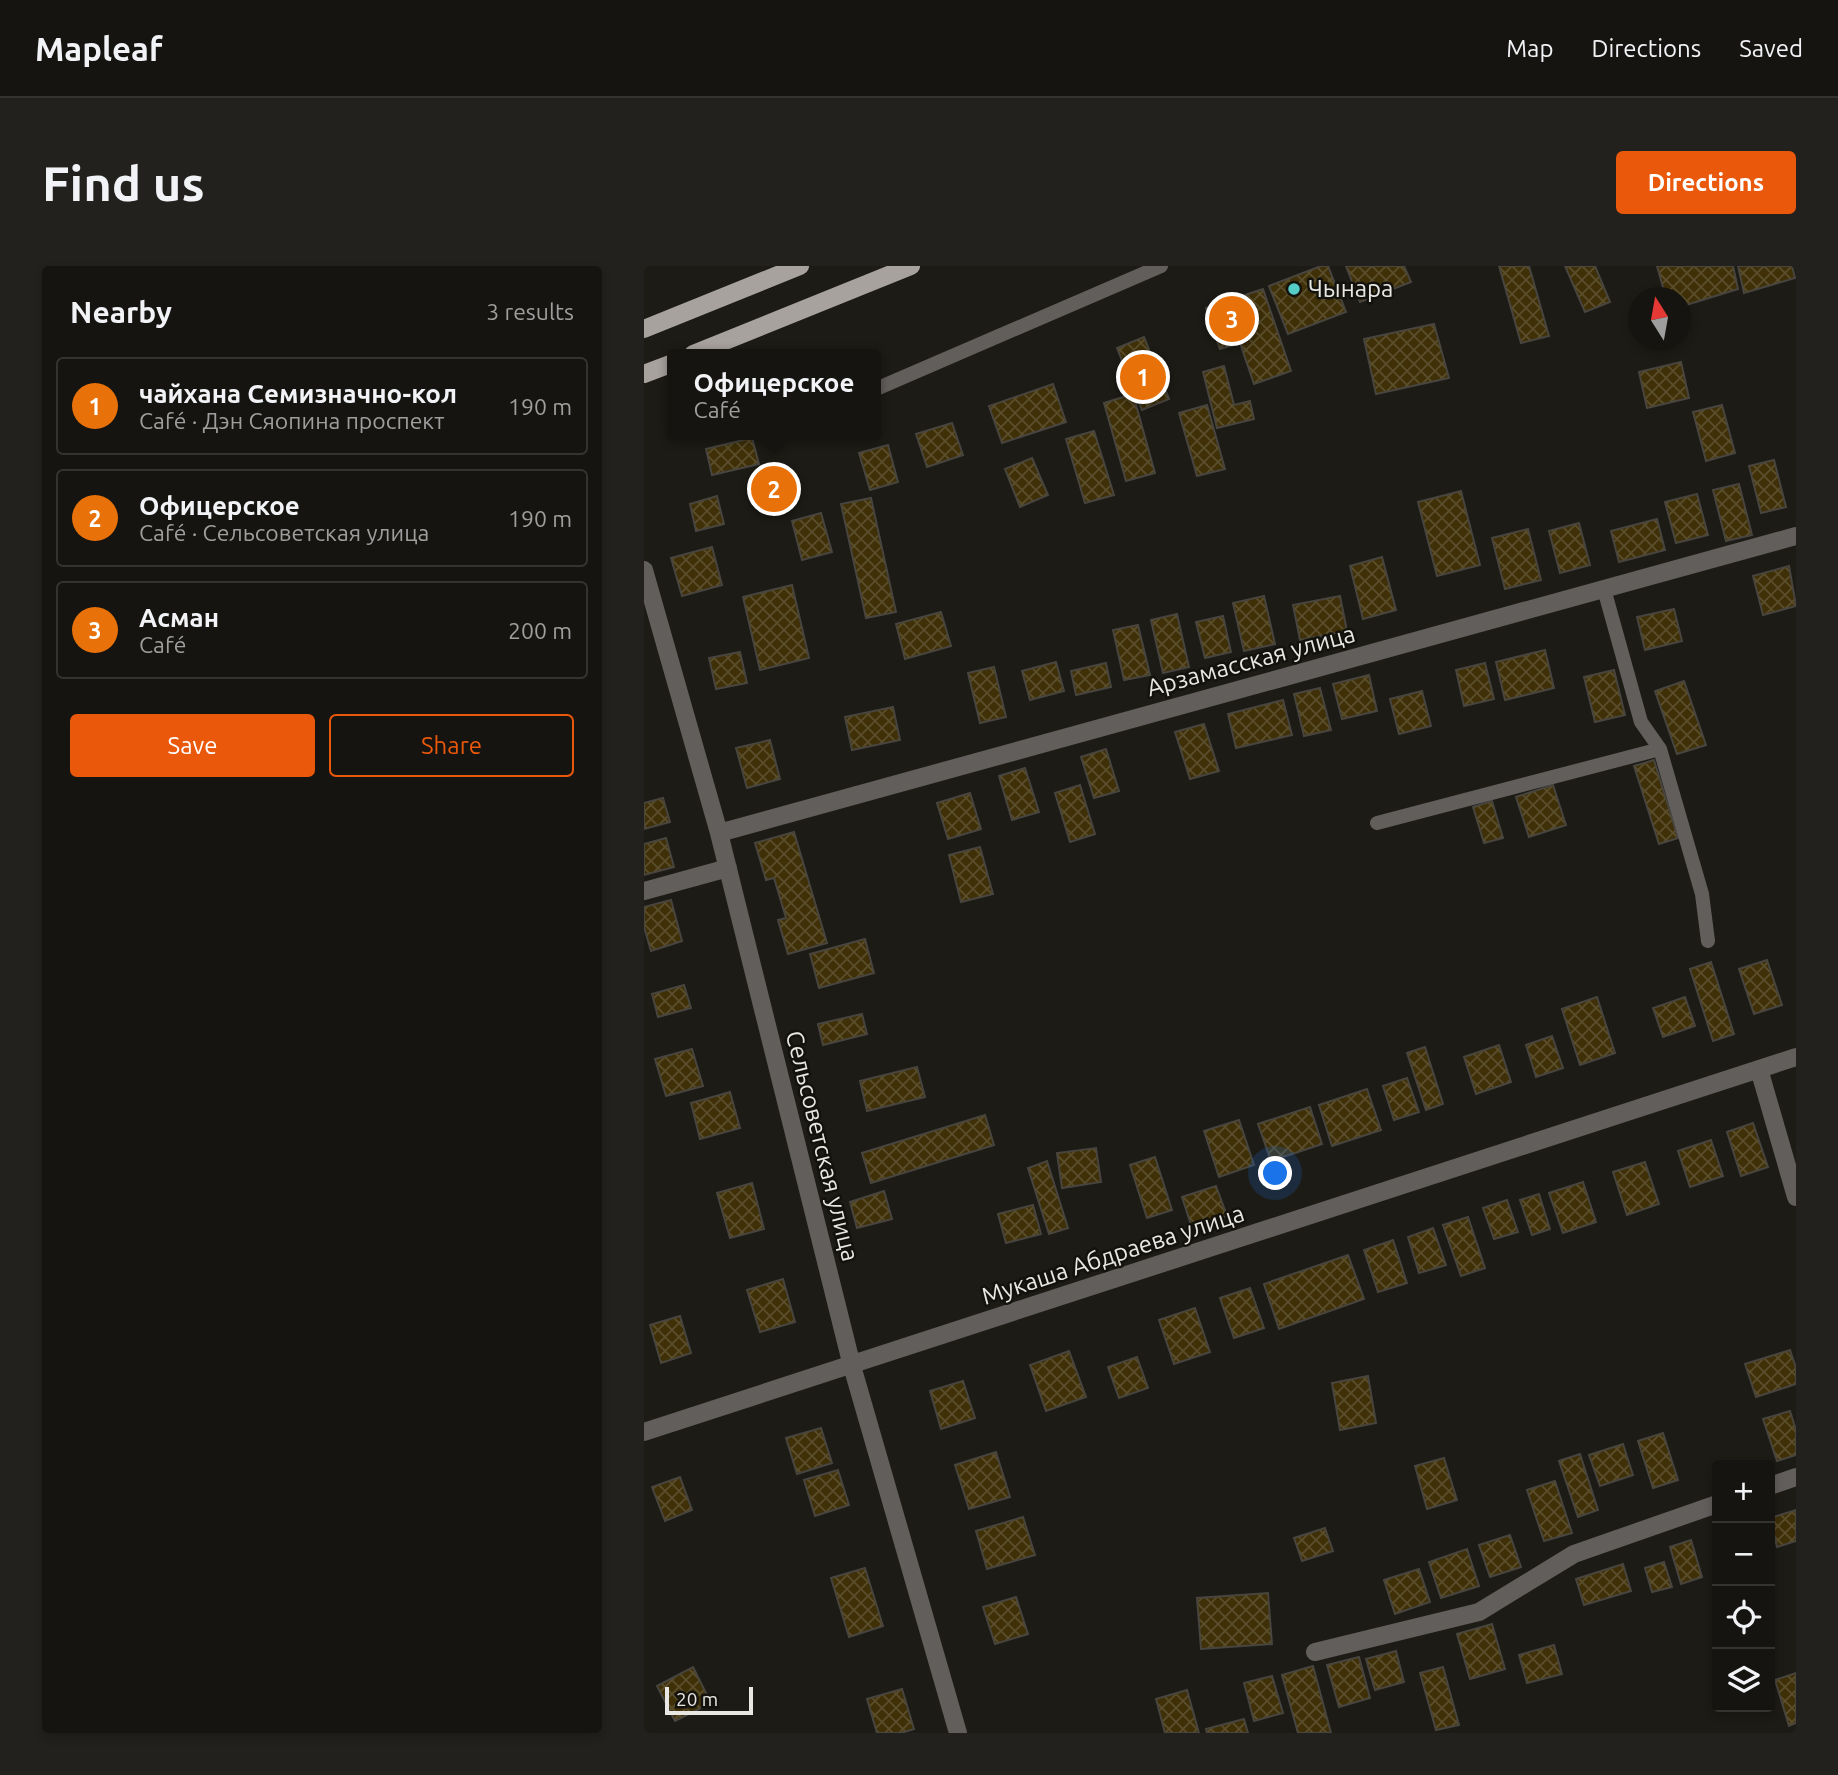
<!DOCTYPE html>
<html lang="en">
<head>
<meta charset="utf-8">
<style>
	:root { --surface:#161410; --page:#23211e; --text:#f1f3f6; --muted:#9e9e9f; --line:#353330; --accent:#ea580c }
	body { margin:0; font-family:Ubuntu,sans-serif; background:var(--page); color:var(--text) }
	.controls { position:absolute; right:21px; bottom:21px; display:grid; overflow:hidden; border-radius:7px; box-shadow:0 4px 10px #0003 }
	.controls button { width:63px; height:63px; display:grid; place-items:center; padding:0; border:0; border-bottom:2px solid var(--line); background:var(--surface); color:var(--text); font:35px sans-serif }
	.compass { position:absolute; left:984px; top:21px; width:63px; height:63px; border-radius:50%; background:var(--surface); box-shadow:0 4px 10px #0003; rotate:349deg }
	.scale { position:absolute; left:21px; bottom:18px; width:88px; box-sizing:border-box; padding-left:7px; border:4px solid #e9e7e4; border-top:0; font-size:19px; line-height:24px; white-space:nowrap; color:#e9e7e4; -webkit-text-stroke:5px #14120d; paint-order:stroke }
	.you { position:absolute; left:632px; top:908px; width:24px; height:24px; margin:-18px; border:5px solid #fff; border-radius:50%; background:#1a73e8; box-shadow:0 0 0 10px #1a73e833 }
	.badge { display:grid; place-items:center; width:46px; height:46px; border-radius:50%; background:var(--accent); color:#fff; font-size:23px; font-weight:700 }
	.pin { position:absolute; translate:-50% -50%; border:4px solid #fff; box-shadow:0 2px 7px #0006 }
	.popup { position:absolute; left:23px; top:83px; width:214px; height:91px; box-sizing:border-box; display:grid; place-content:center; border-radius:7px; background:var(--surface); filter:drop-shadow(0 2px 5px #0005); font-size:23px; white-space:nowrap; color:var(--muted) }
	.popup b { font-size:26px; color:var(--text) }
	.popup::after { content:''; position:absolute; left:50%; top:100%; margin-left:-14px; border:14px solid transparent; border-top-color:var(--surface) }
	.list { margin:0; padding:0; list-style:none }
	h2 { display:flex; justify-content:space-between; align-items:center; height:91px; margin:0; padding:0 28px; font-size:30px }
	h2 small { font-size:23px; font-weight:400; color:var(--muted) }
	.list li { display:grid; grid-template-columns:46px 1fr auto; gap:21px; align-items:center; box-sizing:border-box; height:98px; margin:0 14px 14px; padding:0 14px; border:2px solid var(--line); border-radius:7px }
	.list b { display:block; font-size:26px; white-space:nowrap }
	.list p { margin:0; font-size:23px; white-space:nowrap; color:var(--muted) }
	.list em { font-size:23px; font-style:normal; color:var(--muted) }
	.actions { display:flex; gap:14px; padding:21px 28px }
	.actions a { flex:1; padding:16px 0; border:2px solid var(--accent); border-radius:7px; text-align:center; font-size:24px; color:var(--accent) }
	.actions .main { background:var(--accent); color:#fff }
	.icon { flex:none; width:38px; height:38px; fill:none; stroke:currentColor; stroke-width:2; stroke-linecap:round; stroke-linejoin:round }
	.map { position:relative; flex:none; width:1152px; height:1467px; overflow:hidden; border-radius:7px }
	header { display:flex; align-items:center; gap:42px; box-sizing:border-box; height:98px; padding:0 35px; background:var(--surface); border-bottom:2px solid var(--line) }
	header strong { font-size:33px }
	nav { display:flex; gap:38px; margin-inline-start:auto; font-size:24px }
	.intro { display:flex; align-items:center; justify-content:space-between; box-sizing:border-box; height:168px; padding:0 42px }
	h1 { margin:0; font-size:49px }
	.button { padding:18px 32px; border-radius:7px; background:var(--accent); color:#fff; font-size:24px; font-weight:700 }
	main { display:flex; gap:42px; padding:0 42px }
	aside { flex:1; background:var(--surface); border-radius:7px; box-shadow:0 4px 10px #0003 }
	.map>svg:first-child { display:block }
	.building { fill:url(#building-cross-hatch); stroke:#48453f; stroke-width:2 }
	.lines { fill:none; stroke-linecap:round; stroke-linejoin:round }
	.lane { stroke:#615e5c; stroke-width:14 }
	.street { stroke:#615e5c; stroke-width:18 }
	.primary { stroke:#a8a29f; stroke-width:18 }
	.poi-dot { fill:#55cdc6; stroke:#14120d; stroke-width:2.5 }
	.labels { text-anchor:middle; stroke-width:5; stroke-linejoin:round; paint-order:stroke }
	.poi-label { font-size:24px; fill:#e9e7e4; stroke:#14120d; text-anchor:start }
	.street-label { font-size:24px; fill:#e9e7e4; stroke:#14120d }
</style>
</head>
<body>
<header>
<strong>Mapleaf</strong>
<nav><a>Map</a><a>Directions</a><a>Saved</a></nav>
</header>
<div class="intro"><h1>Find us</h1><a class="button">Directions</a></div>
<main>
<aside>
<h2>Nearby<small>3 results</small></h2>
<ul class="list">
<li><span class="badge" style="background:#e8710a">1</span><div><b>чайхана Семизначно-кол</b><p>Café · Дэн Сяопина проспект</p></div><em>190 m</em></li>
<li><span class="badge" style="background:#e8710a">2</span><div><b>Офицерское</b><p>Café · Сельсоветская улица</p></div><em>190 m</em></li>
<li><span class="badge" style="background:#e8710a">3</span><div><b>Асман</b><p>Café</p></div><em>200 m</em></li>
</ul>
<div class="actions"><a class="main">Save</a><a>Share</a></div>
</aside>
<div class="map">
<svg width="1152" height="1467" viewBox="0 0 1152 1467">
	<defs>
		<pattern id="building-cross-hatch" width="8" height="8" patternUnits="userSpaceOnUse" patternTransform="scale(1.75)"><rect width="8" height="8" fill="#3f3008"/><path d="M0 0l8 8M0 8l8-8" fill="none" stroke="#5b4e2c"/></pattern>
	</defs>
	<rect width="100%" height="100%" fill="#1d1b15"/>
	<path class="building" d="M 677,0 L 684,0 L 702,46 L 644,68 L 625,20 Z
		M 702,0 L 760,0 L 767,16 L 716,36 Z
		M 855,0 L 885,0 L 905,70 L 877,77 Z
		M 921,0 L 951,0 L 966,36 L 941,46 Z
		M 1013,0 L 1089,0 L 1094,23 L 1036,41 L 1036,32 L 1022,32 Z
		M 1094,0 L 1148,0 L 1151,12 L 1100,27 Z
		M 619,23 L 647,105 L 610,118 L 596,77 L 576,83 L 562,42 Z
		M 790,58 L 805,112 L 732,128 L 720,73 Z
		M 500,71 L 525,133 L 498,144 L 473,82 Z
		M 1037,96 L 1045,132 L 1003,142 L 995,106 Z
		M 580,100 L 590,139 L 606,135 L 610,153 L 573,162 L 559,106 Z
		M 409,118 L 422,156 L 358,177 L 345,140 Z
		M 489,128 L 511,207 L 482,215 L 460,137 Z
		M 563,139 L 581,203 L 553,210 L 535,147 Z
		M 1078,139 L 1091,187 L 1062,195 L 1049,146 Z
		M 308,157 L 319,189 L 283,201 L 272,168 Z
		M 450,165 L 470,229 L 441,237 L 422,173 Z
		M 108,172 L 115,198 L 68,209 L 62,183 Z
		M 244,179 L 254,216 L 226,224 L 215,187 Z
		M 388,192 L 404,229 L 376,241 L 361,203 Z
		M 1130,194 L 1142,241 L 1117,247 L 1105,200 Z
		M 1095,218 L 1108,269 L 1082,275 L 1069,224 Z
		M 817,225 L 836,299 L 793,310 L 774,236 Z
		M 1053,228 L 1064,269 L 1032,277 L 1021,236 Z
		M 73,230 L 80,258 L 52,265 L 46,238 Z
		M 227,232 L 252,346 L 222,352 L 197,238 Z
		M 177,247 L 188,286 L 158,294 L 148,255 Z
		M 1013,253 L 1021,284 L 975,296 L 967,265 Z
		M 935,257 L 946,299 L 916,307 L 905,265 Z
		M 884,263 L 897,314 L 861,323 L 848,272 Z
		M 68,281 L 78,319 L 38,330 L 27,292 Z
		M 738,291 L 752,344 L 719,353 L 706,300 Z
		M 1145,300 L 1152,340 L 1119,349 L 1109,310 Z
		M 148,319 L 165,392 L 116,404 L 99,331 Z
		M 620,330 L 631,378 L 600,385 L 589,337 Z
		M 696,330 L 703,365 L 656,374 L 649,339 Z
		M 1030,343 L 1038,375 L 1001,384 L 993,351 Z
		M 297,346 L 307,380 L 261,393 L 252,358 Z
		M 533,348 L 545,401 L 519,407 L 507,354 Z
		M 579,350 L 587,386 L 561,392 L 552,356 Z
		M 494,359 L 506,409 L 480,414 L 469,364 Z
		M 901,384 L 910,422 L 861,434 L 852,396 Z
		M 96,386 L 103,417 L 72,423 L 65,392 Z
		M 412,396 L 420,425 L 386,434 L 378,405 Z
		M 462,397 L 467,421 L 432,429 L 427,405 Z
		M 841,397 L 850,433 L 820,440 L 812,404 Z
		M 350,401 L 362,451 L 336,457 L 324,407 Z
		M 970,404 L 981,449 L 951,456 L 940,411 Z
		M 725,409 L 733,445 L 698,453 L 689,418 Z
		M 1040,415 L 1062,479 L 1033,488 L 1011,425 Z
		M 676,422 L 687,464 L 660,470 L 650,428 Z
		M 778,425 L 787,460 L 755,468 L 746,433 Z
		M 639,434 L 648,469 L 592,482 L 584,448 Z
		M 249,441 L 256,474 L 208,484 L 201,451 Z
		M 560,458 L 575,505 L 546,513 L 531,466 Z
		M 126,474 L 136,513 L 103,522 L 92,482 Z
		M 462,483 L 475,525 L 450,532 L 437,491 Z
		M 1010,494 L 1034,572 L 1015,578 L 990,500 Z
		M 381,502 L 395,546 L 368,554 L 355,510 Z
		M 436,519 L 451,568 L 426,576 L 411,527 Z
		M 909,519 L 922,559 L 885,571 L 872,531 Z
		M 326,527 L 337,563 L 304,573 L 293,537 Z
		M 19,532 L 26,556 L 0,563 L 0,537 Z
		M 848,535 L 859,572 L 840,577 L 829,541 Z
		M 150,566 L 183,677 L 144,688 L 134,654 L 142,652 L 130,612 L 122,614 L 111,577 Z
		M 22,572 L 30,601 L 0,609 L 0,578 Z
		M 336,581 L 349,628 L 317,636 L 305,589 Z
		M 27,634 L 38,675 L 7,685 L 0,661 L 0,641 Z
		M 221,673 L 230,707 L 175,722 L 166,688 Z
		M 1123,694 L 1138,739 L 1110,748 L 1095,703 Z
		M 1067,696 L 1090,768 L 1069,775 L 1046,703 Z
		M 40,719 L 47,742 L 14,751 L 8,728 Z
		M 953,731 L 971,787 L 936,799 L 918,743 Z
		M 1041,731 L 1051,760 L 1019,771 L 1009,742 Z
		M 218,748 L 223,768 L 179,779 L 174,758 Z
		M 908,770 L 919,802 L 892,811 L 882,779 Z
		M 855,779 L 867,816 L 832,828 L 820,791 Z
		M 781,781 L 799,838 L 782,844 L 763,787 Z
		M 48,783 L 59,820 L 22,830 L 11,793 Z
		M 273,801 L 281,831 L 223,845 L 216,815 Z
		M 763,812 L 775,846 L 750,854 L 739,820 Z
		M 723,823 L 737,864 L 688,880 L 675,839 Z
		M 86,826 L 96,862 L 56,873 L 47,837 Z
		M 666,841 L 678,878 L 627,895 L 614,858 Z
		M 341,849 L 350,879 L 227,917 L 218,887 Z
		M 595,854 L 610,899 L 575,911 L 560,865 Z
		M 1109,857 L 1124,901 L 1097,910 L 1083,866 Z
		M 1067,874 L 1079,910 L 1046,921 L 1034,885 Z
		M 452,882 L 457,916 L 418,922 L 413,887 Z
		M 511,891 L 528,944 L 503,952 L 486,899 Z
		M 403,895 L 424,962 L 405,968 L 384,902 Z
		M 1001,896 L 1015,938 L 983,949 L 969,906 Z
		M 939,916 L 952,956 L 919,967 L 905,927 Z
		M 108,917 L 120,963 L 86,972 L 73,927 Z
		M 572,920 L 583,950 L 548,962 L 538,931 Z
		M 240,925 L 248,953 L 213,962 L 206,936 Z
		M 895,928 L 906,963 L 888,969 L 876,934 Z
		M 863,934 L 874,966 L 850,973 L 839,942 Z
		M 389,939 L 397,968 L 362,977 L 354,948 Z
		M 824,951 L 841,1002 L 817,1010 L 799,959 Z
		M 789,962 L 802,999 L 775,1007 L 764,971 Z
		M 749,974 L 763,1017 L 734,1026 L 720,984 Z
		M 704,989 L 720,1033 L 635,1063 L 620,1018 Z
		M 139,1013 L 151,1056 L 116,1066 L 103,1024 Z
		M 606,1022 L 620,1062 L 590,1072 L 576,1032 Z
		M 551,1042 L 566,1086 L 530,1098 L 515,1054 Z
		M 36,1050 L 47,1087 L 17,1097 L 6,1059 Z
		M 1146,1084 L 1152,1102 L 1152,1118 L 1112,1131 L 1101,1098 Z
		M 425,1085 L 442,1131 L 402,1145 L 386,1099 Z
		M 493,1091 L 504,1122 L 475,1132 L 464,1101 Z
		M 724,1110 L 732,1157 L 696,1164 L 688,1117 Z
		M 319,1115 L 331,1152 L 297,1163 L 286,1125 Z
		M 1146,1145 L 1152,1164 L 1152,1189 L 1133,1195 L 1119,1153 Z
		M 177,1162 L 188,1197 L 153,1208 L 142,1172 Z
		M 1019,1167 L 1034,1214 L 1009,1222 L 994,1175 Z
		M 979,1178 L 989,1209 L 956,1220 L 945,1189 Z
		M 352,1186 L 366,1231 L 325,1243 L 311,1199 Z
		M 936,1188 L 954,1244 L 934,1251 L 915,1195 Z
		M 800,1192 L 813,1234 L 783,1243 L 771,1200 Z
		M 194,1204 L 205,1239 L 171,1250 L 160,1214 Z
		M 36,1211 L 48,1244 L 21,1255 L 8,1221 Z
		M 911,1215 L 928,1267 L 900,1275 L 883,1224 Z
		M 1152,1244 L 1152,1275 L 1133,1281 L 1126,1252 Z
		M 379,1251 L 391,1289 L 343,1303 L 332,1265 Z
		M 681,1262 L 689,1285 L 658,1295 L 650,1272 Z
		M 866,1269 L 877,1301 L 846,1311 L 835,1279 Z
		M 1047,1274 L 1058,1311 L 1037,1318 L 1026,1281 Z
		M 823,1283 L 835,1320 L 797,1332 L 785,1296 Z
		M 1020,1296 L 1028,1321 L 1008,1326 L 1001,1302 Z
		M 979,1298 L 987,1325 L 940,1339 L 932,1313 Z
		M 221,1302 L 239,1360 L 205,1371 L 187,1312 Z
		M 775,1303 L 786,1336 L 751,1348 L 740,1314 Z
		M 624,1327 L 628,1378 L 557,1383 L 553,1332 Z
		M 372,1331 L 384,1368 L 351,1378 L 339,1341 Z
		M 848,1358 L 861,1403 L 826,1413 L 813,1368 Z
		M 910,1379 L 918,1408 L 883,1417 L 875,1389 Z
		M 752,1385 L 760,1416 L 731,1424 L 722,1393 Z
		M 715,1391 L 726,1432 L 695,1441 L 683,1399 Z
		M 669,1400 L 687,1467 L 654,1467 L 638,1409 Z
		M 49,1401 L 67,1437 L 31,1455 L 13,1420 Z
		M 799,1401 L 815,1459 L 792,1464 L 776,1407 Z
		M 1152,1407 L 1152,1457 L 1145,1460 L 1131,1414 Z
		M 628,1410 L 639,1447 L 610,1455 L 600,1417 Z
		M 258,1423 L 270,1463 L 257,1467 L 233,1467 L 223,1433 Z
		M 543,1424 L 555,1467 L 521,1467 L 512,1433 Z
		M 600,1453 L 604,1467 L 563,1467 L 562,1463 Z"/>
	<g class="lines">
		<path class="lane" d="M 232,123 L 517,0
			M 960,323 L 997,456 L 1016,483 L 1058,628 L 1064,675
			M 733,557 L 1016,483"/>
		<path class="street" d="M 0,304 L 75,567 L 208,1100 L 314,1467
			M 75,567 L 1152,270
			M 0,625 L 84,602
			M 1115,803 L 1152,931
			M 0,1166 L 1152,791
			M 1126,1220 L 1152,1211
			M 671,1386 L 835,1346 L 930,1288 L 1073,1238"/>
		<path class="primary" d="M 0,63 L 156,0
			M 49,88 L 267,0
			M 0,108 L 29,97"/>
	</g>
	<circle class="poi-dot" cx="650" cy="23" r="7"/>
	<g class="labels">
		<g class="poi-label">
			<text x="664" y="31">Чынара</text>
		</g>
		<g class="street-label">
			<text transform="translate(607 395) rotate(-15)" y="8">Арзамасская улица</text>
			<text transform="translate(178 880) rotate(76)" y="8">Сельсоветская улица</text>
			<text transform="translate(469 989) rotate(-18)" y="8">Мукаша Абдраева улица</text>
		</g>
	</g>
</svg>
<div class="controls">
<button>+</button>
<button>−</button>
<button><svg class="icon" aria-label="locate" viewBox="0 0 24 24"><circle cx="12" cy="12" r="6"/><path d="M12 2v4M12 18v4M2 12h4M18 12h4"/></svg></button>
<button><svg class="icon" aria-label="layers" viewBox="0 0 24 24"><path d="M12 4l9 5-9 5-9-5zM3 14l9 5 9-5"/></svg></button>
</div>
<svg class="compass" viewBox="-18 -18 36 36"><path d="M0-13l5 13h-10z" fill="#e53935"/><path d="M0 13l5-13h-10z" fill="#9e9e9f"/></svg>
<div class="scale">20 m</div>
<div class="you"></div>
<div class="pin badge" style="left:499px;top:111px;background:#e8710a">1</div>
<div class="pin badge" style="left:130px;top:223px;background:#e8710a">2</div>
<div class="popup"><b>Офицерское</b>Café</div>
<div class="pin badge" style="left:588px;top:53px;background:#e8710a">3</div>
</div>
</main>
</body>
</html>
